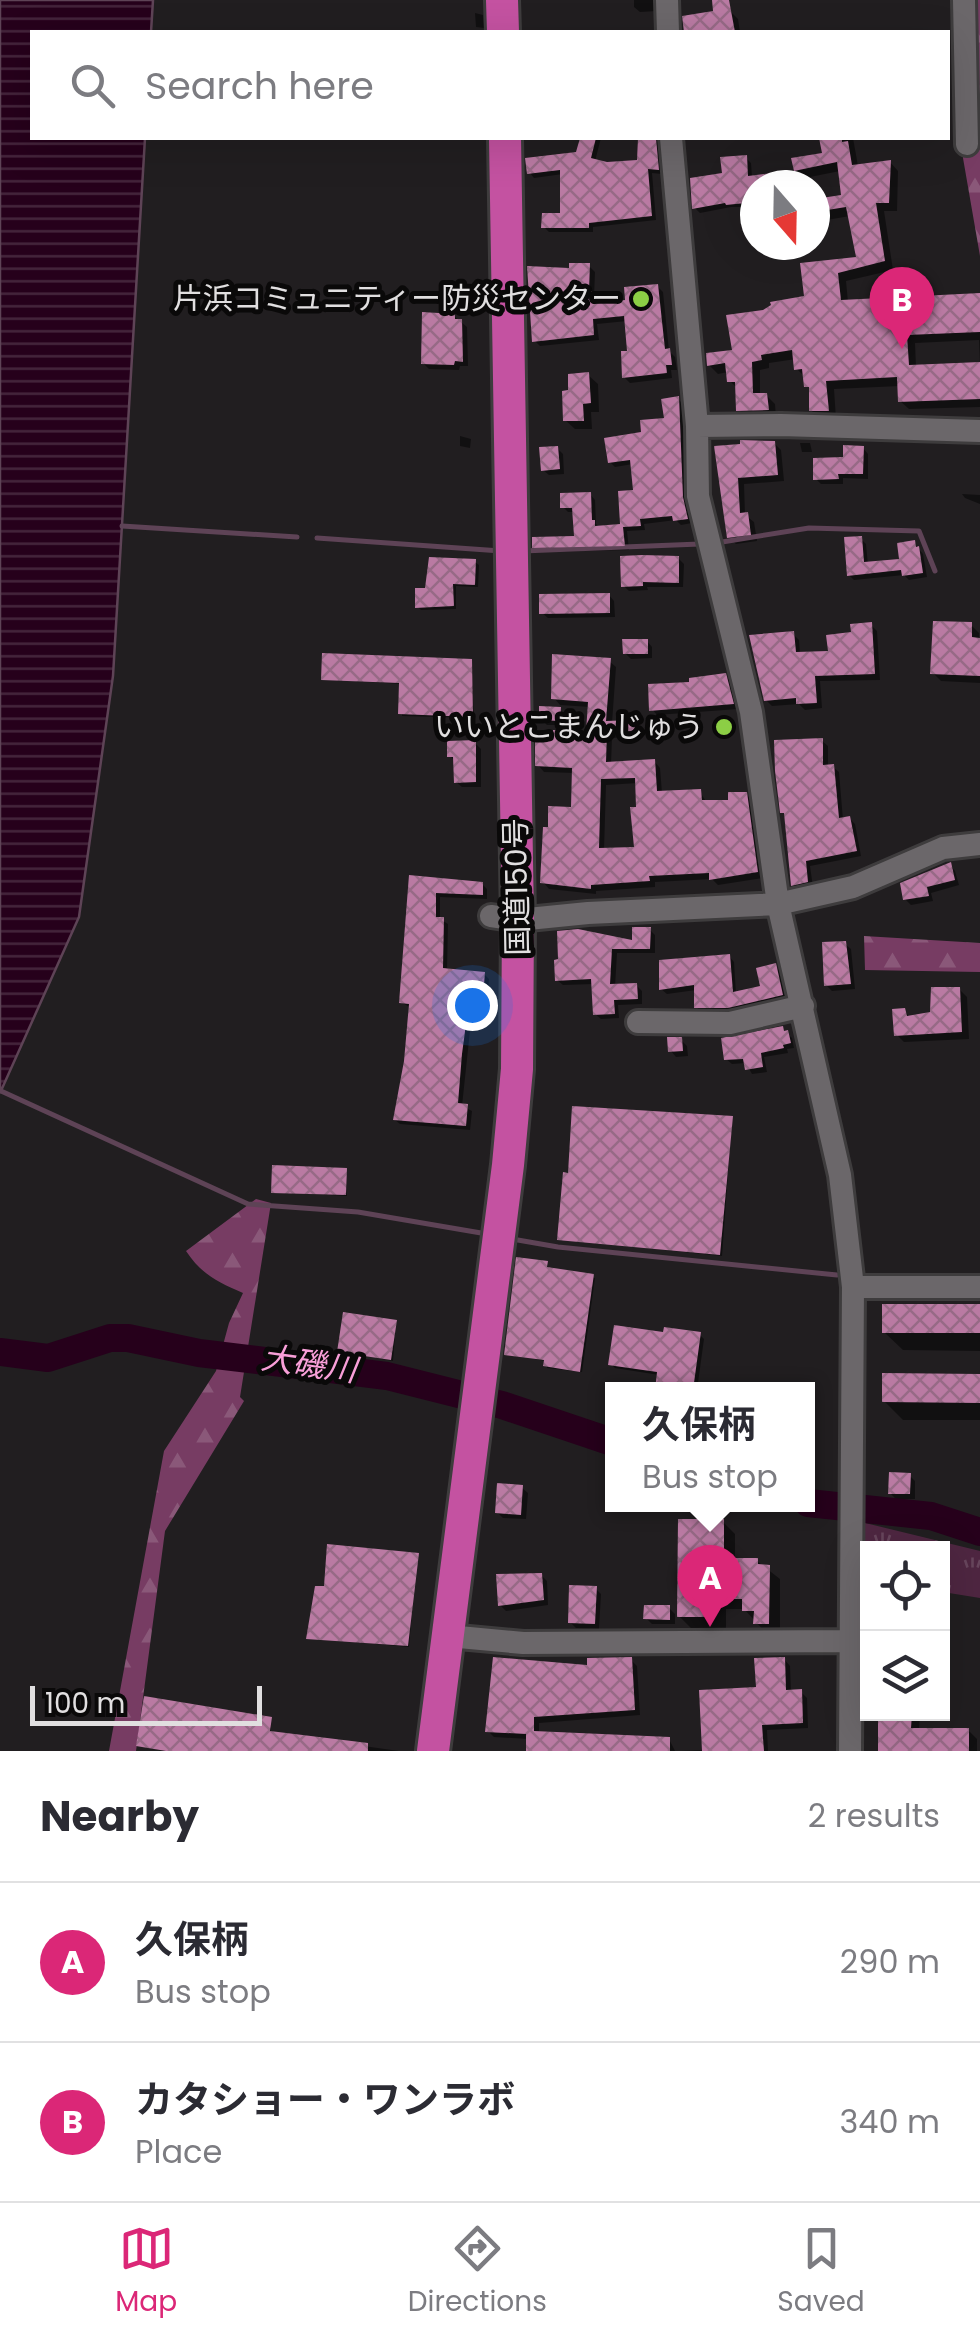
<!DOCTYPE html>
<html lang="en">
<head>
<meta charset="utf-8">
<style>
	:root { --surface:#fff; --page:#f7f7f7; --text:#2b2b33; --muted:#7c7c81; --line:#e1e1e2; --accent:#db2777 }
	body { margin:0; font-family:Poppins,"Noto Sans JP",sans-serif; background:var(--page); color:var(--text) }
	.controls { position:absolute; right:30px; bottom:30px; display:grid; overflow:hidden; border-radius:0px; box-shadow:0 10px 40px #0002 }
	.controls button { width:90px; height:90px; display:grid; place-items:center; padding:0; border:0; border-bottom:2px solid var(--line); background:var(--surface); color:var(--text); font:50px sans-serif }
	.compass { position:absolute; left:740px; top:170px; width:90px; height:90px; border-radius:50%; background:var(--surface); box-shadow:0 10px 40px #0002; rotate:160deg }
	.scale { position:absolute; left:30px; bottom:25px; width:232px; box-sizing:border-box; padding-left:10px; border:5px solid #e1dfe0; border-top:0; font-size:28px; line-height:35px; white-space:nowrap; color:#e1dfe0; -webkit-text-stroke:8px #0a0909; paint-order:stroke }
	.you { position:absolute; left:472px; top:1005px; width:35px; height:35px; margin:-25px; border:8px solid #fff; border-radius:50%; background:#1a73e8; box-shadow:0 0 0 15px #1a73e833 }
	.badge { display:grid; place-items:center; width:65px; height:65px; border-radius:50%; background:var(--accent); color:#fff; font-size:32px; font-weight:700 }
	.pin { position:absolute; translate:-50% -82px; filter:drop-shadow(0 2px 5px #0008) }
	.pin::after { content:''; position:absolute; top:52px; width:35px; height:30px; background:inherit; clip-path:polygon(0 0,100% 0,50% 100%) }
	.popup { position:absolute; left:605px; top:1382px; width:210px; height:130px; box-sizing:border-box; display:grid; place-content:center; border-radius:0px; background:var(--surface); filter:drop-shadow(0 2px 8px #0005); font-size:32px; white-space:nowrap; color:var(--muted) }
	.popup b { font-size:38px; color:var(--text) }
	.popup::after { content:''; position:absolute; left:50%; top:100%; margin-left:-20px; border:20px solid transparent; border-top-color:var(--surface) }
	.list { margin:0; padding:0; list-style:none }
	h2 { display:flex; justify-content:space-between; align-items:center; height:130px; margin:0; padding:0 40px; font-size:42px }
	h2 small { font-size:32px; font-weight:400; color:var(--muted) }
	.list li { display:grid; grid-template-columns:65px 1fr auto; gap:30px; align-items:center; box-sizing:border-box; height:160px; padding:0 40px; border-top:2px solid var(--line) }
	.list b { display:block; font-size:38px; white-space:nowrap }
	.list p { margin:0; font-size:32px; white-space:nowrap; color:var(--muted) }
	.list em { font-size:32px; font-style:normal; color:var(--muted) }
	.icon { flex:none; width:55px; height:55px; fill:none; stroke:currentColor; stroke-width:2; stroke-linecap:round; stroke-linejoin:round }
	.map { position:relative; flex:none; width:980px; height:1751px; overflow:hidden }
	.search { position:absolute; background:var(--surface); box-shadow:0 10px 40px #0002; left:30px; right:30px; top:30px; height:110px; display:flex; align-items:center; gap:25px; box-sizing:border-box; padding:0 35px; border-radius:0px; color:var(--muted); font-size:38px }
	.sheet { height:450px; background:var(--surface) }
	nav { display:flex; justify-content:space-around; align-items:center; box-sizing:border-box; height:140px; border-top:2px solid var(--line); background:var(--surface); font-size:28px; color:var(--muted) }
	nav a { display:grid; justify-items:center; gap:5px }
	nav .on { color:var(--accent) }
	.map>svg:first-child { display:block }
	.grass { fill:url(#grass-tufts) }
	.forest { fill:url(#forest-firs) }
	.water { fill:url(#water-rules); stroke:#5e4356; stroke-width:2.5 }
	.shadow { fill:#0007; fill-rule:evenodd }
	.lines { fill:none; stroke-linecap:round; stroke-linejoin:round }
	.stream { stroke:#5e4356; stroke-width:5 }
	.river { stroke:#26001b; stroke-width:28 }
	.building { fill:url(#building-cross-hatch); fill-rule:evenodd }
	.minor-casing { stroke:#3e3c3d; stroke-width:28 }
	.highway-casing { stroke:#3e3c3d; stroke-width:38 }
	.minor { stroke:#6b676a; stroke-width:22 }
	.highway { stroke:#c452a1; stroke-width:32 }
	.poi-dot { fill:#8cce45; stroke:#0a0909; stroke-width:4 }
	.labels { text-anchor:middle; stroke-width:10; stroke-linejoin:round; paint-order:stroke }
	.poi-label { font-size:30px; fill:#e1dfe0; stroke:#0a0909; text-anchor:end }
	.street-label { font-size:30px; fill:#e1dfe0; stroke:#0a0909 }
	.water-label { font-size:32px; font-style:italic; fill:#f89fd8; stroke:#0a0909 }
</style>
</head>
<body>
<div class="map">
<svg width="980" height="1751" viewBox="0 0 980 1751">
	<defs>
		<pattern id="grass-tufts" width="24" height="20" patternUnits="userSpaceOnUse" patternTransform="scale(2.5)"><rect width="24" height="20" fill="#4e2641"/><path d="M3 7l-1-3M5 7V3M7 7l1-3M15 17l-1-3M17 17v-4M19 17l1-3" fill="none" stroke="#67455c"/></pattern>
		<pattern id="forest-firs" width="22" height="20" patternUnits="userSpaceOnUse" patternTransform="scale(2.5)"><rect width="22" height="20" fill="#773c63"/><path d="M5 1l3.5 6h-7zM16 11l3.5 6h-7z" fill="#8a5879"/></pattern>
		<pattern id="water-rules" width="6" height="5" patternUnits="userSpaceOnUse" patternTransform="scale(2.5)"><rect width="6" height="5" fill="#26001b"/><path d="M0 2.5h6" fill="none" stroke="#45253c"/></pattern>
		<pattern id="building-cross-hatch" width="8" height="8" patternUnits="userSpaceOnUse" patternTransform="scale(2.5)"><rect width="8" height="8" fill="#ba7aa3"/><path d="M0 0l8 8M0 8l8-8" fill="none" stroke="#976a86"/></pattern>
	</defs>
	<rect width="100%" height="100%" fill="#211e20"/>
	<path class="grass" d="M 861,1522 L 980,1551 L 980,1598 L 943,1592 L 942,1548 L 868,1548 L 866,1568 Z"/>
	<path class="forest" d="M 960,0 L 980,0 L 980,256 L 963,158 Z
		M 864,936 L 980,943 L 980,972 L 865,970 Z
		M 256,1199 L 271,1203 L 240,1397 L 244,1401 L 165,1531 L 136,1751 L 109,1751 L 164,1451 L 216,1371 L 229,1323 L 243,1293 C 218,1282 202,1275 186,1251 Z"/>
	<path class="water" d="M 0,0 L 153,0 L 151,32 L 32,32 L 32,138 L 145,138 L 113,676 L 79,917 L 0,1093 Z"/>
	<path class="shadow" d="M 634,0 L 658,0 L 657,11 L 640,12 L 634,7 Z
		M 729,10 L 738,19 L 740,32 L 687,32 L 685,18 Z
		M 475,13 L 483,15 L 484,28 L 476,27 Z
		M 582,138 L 601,138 L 595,161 L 606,164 L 639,162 L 640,138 L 662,138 L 662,174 L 652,173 L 656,220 L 593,227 L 593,232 L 549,232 L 544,227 L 563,215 L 563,174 L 534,178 L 530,173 L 578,154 Z
		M 822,138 L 853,138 L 858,166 L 890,162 L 898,171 L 897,211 L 884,211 L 893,270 L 846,281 L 848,302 L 980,296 L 980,407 L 909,409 L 900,401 L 900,386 L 834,389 L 836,419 L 820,419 L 811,410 L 811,391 L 806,378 L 797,369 L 796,359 L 769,363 L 769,368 L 760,370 L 760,395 L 766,395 L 775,404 L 776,418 L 747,418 L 738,409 L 738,389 L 730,381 L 728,372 L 718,374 L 709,365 L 734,352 L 763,312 L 806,299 L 803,265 L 859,259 L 850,216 L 815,222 L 815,201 L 844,197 L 840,171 L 805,178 L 796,169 L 825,155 ZM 979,340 L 980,365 L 916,367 L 915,343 Z
		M 746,158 L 751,163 L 752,178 L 787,174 L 793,185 L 755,185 L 755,207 L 731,207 L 700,213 L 695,208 L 724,175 Z
		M 815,240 L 818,246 L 801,248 L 798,245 L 815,245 Z
		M 589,266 L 595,272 L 594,297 L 597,306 L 627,302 L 657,286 L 663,292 L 669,351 L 675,357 L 677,370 L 671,370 L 672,378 L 630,383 L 624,377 L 629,353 L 627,321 L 597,324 L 599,340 L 540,346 L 534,340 L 572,270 Z
		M 454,316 L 467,327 L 468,366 L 460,366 L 459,370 L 429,369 L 423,363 Z
		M 588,375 L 598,384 L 599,412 L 591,412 L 592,429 L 575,429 L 565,420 Z
		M 678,399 L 683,404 L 687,504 L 692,523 L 681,525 L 676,520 L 644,524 L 645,530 L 627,531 L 629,550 L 539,552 L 534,547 L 576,538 L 575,512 L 568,512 L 563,507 L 590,494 L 595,500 L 596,524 L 600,528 L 623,526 L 636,492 L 633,464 L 615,467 L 610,462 L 666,420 Z
		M 460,436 L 471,439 L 470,448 L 460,446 Z
		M 774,443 L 781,450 L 784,481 L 744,484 L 745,515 L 754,522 L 757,541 L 736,544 L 729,537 L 717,448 Z
		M 800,443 L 810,443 L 812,452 L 802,452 Z
		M 557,448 L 563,454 L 564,474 L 549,475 L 543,470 Z
		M 863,448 L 868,454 L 868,479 L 843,478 L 843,484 L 821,484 L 816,479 Z
		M 962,494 L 980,495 L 980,504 L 965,498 Z
		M 861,539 L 866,544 L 868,565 L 902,561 L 914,543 L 923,554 L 927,577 L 909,580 L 904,575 L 854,580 L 849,575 Z
		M 678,558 L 684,564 L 683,587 L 647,587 L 648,590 L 629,591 L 624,586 Z
		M 475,562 L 479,565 L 478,587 L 456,586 L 456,609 L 421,610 L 418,607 L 427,590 Z
		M 609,595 L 614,601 L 615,617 L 548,618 L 542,613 Z
		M 871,625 L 877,631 L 880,680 L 820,681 L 822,708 L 805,710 L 799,704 L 772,706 L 766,700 L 793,634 L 799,640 L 800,654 L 830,653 Z
		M 971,625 L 979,633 L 980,683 L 941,681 L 933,673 Z
		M 647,641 L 652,647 L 652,658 L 631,659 L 625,653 Z
		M 471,661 L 474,718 L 402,716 L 402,684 L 323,679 Z
		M 609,661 L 616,667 L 612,723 L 633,722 L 640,729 L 640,736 L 612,738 L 611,764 L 654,761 L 660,768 L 662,793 L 700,792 L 707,803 L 731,802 L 746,794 L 753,801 L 763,878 L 718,885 L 712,879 L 655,882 L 655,887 L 596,891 L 596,894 L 549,889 L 543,882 L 574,809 L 575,773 L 544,772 L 538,765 L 588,735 L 590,707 L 560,705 L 554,698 ZM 638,783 L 636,850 L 604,850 L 606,785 Z
		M 725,676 L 731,681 L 738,709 L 657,715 L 652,709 Z
		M 560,710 L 565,715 L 565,725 L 547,725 L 541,719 Z
		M 822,741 L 828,746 L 828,767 L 833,767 L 839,772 L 843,820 L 850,819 L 855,824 L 861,856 L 810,866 L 813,887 L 798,890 L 793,885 L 786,816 L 783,812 Z
		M 475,743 L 481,749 L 481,787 L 462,787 L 456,782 L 456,762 L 450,756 Z
		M 950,865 L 955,871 L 959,885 L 931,893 L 933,901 L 911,905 L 905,899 Z
		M 411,878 L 482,884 L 487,889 L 487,899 L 440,897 L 440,919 L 448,924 L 447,971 L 484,974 L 489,979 L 486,1013 L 472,1012 L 462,1106 L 472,1111 L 470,1130 L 400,1124 L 395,1120 L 407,1062 L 411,1008 L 401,1002 Z
		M 650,930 L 655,935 L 655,953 L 617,953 L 615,987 L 636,985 L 642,991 L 642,1004 L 618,1005 L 619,1018 L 601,1019 L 595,1014 L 594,984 L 563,985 L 557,980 L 556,962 L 634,943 Z
		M 845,944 L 851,949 L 855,989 L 832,991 L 826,985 Z
		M 729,956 L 734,962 L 736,994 L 763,988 L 775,966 L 780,971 L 787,1000 L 735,1012 L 702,1012 L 696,1007 L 696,990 L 667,994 L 661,989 Z
		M 959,989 L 967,997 L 969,1039 L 904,1042 L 897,1035 L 904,1011 L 911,1018 L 932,1014 Z
		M 782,1029 L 792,1038 L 794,1048 L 787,1049 L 788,1053 L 764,1057 L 767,1072 L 752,1074 L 746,1063 L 732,1064 L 726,1059 Z
		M 681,1040 L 687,1046 L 688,1056 L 676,1057 L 671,1051 Z
		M 732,1119 L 722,1256 L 560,1239 Z
		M 346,1170 L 347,1196 L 274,1192 Z
		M 547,1263 L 548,1270 L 595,1278 L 582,1372 L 547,1368 L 546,1361 L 506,1354 Z
		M 980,1307 L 980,1351 L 903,1350 L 884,1332 Z
		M 396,1322 L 393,1361 L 339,1351 Z
		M 665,1335 L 700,1335 L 704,1339 L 697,1390 L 657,1390 L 659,1375 L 615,1368 L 611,1364 Z
		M 980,1376 L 980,1420 L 903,1420 L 884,1401 Z
		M 910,1476 L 915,1481 L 915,1499 L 896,1499 L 890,1493 Z
		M 522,1488 L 528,1493 L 526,1519 L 503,1518 L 497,1512 Z
		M 723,1522 L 735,1534 L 735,1561 L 757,1561 L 780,1579 L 780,1635 L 768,1635 L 744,1609 L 726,1609 L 726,1628 L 691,1628 L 679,1616 Z
		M 417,1555 L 409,1647 L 309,1638 Z
		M 541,1575 L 547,1581 L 548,1605 L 506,1611 L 500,1605 Z
		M 596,1589 L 601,1594 L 599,1629 L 576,1628 L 570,1622 Z
		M 669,1608 L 675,1614 L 675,1624 L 652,1624 L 646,1618 Z
		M 784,1659 L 790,1666 L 791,1692 L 801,1692 L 807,1698 L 808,1728 L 767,1730 L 768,1751 L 682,1751 L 705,1750 Z
		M 631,1660 L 637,1666 L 640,1715 L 539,1723 L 539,1734 L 669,1739 L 675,1751 L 528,1751 L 529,1739 L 494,1737 L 488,1731 L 590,1668 Z
		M 877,1714 L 920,1714 L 919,1731 L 968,1730 L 977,1739 L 977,1751 L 881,1751 L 880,1723 Z
		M 271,1719 L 271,1733 L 399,1751 L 163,1751 L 138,1745 Z"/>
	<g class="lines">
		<path class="stream" d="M 122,526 L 297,537
			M 317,538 L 501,551
			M 716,543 L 809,528 L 919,531 L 935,571
			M 522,551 L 700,544
			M 1,1091 L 248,1204 L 358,1212 L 487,1234
			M 512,1239 L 558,1247 L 837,1275"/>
		<path class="river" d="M 0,1352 L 48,1358 L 110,1338 L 128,1338 L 199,1353 L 387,1376 L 502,1405 L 612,1442
			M 808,1503 L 931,1516 L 980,1532"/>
	</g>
	<path class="building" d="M 712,0 L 729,0 L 735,32 L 684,32 L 682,16 L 713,11 Z
		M 580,138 L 596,138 L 591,158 L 607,162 L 637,160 L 638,138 L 656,138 L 659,170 L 648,169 L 652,216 L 589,223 L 589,228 L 541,228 L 542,213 L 560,213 L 560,170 L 527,174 L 525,158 L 576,152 Z
		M 819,138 L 842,138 L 842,142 L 848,141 L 852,165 L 891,160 L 889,203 L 876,203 L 885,261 L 838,273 L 841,300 L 980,293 L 980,332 L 907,335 L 909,365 L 980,362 L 980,399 L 898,402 L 897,377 L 826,381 L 829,411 L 809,411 L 809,387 L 804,387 L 802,369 L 794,370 L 792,350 L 761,355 L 762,360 L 752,362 L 753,393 L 767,393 L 769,410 L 736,411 L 735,382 L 727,382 L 725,363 L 707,366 L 706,353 L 732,350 L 726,315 L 763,310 L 771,305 L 770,302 L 804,296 L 800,263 L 856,257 L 846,207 L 815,212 L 815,199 L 841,195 L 837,162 L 794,171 L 791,158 L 822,153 Z
		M 747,155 L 748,176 L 788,171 L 789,185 L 755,185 L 755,202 L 726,205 L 725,203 L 692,209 L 690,178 L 722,173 L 720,157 Z
		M 569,263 L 590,263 L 589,291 L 592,291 L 593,304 L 625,300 L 624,287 L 658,284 L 665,349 L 670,348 L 672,365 L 666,365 L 667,373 L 622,378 L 621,351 L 627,351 L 624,316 L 593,319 L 594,335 L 532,342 L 527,266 L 569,268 Z
		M 422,312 L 455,314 L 455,319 L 462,319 L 463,362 L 455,361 L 454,365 L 421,364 Z
		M 589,372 L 591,403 L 583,404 L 584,421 L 563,421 L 562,391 L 568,390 L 568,374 Z
		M 679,396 L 683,497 L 688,519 L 673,521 L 672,516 L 640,519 L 641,526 L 623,527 L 625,546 L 532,548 L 532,537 L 574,536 L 572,508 L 560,508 L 560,493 L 591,492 L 592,520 L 595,520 L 595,526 L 620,524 L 618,491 L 633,490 L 630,460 L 608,463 L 604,438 L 641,432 L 640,420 L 664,418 L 661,399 Z
		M 740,440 L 775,441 L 778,475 L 738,478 L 740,513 L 748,512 L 751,535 L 727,538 L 714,446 L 740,444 Z
		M 843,445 L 864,446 L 863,474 L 838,474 L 839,479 L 813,480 L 813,458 L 843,457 Z
		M 558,446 L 560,469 L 541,471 L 539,447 Z
		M 862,536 L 864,562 L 899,559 L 897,543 L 915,540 L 916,547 L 919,546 L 923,573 L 902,576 L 901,570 L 847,576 L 844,537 Z
		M 642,555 L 679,556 L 679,583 L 643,582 L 643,586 L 621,587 L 620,556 Z
		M 429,557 L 476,559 L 475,585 L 453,584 L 454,606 L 415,608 L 415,588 L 425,588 Z
		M 610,593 L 610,613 L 539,614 L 539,594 Z
		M 933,621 L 972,622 L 972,637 L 980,638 L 980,676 L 930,674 Z
		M 872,622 L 875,674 L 815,676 L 817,703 L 796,704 L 796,698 L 764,701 L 749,635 L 794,631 L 796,652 L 828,651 L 826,635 L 851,632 L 850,624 Z
		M 622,639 L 648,639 L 648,654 L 623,654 Z
		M 322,653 L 472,659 L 473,717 L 398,714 L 399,683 L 321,680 Z
		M 552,654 L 611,658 L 606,721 L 634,720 L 635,731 L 607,732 L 606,762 L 655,759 L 657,791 L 701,789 L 702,800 L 728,800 L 728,792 L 747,792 L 758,872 L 709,880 L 709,873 L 649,876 L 650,881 L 591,885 L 591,889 L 540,883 L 543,827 L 548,827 L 548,806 L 571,807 L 572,768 L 535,766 L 535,739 L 553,739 L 553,730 L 586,732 L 588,702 L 551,699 ZM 635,778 L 636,807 L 630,807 L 634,847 L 599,848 L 601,779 Z
		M 726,673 L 734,704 L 649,711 L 648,684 L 689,682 L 689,678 Z
		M 539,706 L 561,707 L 560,721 L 539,720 Z
		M 823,738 L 823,765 L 834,764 L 839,818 L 850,816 L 857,851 L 806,861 L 808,882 L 791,886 L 784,813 L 780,813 L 775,771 L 774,740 Z
		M 476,740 L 476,782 L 454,783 L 453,757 L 447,757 L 447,741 Z
		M 951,862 L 955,880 L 927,887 L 929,896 L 903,900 L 900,883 Z
		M 409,875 L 483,882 L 483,895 L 436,893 L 436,917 L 444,917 L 443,968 L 485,972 L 482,1010 L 468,1009 L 462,1054 L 458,1103 L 468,1104 L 466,1126 L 393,1120 L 404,1061 L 409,1004 L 399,1003 Z
		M 632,927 L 651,927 L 650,949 L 612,949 L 610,984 L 637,983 L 638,999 L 614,1000 L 615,1014 L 593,1015 L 591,979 L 555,981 L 554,960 L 558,959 L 557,931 L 578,929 L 632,940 Z
		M 846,941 L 851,984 L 824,986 L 822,942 Z
		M 730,954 L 733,992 L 760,986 L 756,968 L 776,963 L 783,995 L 728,1008 L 694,1008 L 694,985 L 659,990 L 659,960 Z
		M 931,987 L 960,987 L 962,1032 L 894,1036 L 892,1009 L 905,1008 L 907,1016 L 930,1012 Z
		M 783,1026 L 784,1031 L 788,1030 L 791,1043 L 783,1045 L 784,1048 L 761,1053 L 763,1067 L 745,1070 L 743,1059 L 724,1060 L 721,1038 Z
		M 667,1037 L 682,1037 L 683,1051 L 668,1052 Z
		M 572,1106 L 733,1116 L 720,1255 L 557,1240 L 563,1172 L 568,1173 Z
		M 272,1165 L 347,1168 L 346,1195 L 271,1193 Z
		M 516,1257 L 548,1261 L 547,1267 L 594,1274 L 580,1372 L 543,1366 L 544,1360 L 504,1355 Z
		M 882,1304 L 980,1304 L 980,1333 L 882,1333 Z
		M 343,1312 L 397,1320 L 391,1360 L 337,1352 Z
		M 614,1325 L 663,1332 L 664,1327 L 701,1332 L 693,1390 L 655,1390 L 657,1372 L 608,1365 Z
		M 882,1373 L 980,1374 L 980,1403 L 882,1402 Z
		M 889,1472 L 911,1473 L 910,1494 L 888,1494 Z
		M 497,1483 L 523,1485 L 521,1515 L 495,1513 Z
		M 678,1519 L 724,1519 L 724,1558 L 758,1558 L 758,1564 L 770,1565 L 769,1624 L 753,1624 L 754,1611 L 742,1611 L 742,1599 L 715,1599 L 715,1617 L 677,1617 Z
		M 327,1544 L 419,1553 L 408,1646 L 306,1639 L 315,1586 L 324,1586 Z
		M 542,1573 L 544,1600 L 498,1606 L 496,1574 Z
		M 569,1585 L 597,1586 L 595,1624 L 568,1623 Z
		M 644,1605 L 670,1605 L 670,1620 L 643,1619 Z
		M 493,1657 L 587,1665 L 587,1658 L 632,1657 L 635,1710 L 534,1717 L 534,1731 L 670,1737 L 670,1751 L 526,1751 L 526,1734 L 485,1732 Z
		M 785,1657 L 786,1690 L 802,1689 L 803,1723 L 762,1725 L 764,1751 L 702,1751 L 699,1690 L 756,1687 L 754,1658 Z
		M 144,1696 L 272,1717 L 270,1731 L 368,1743 L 368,1751 L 166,1751 L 136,1746 Z
		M 878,1714 L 912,1714 L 911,1728 L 969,1728 L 969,1751 L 878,1751 Z"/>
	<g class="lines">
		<g class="minor-casing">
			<path id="minor" d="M 667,0 L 668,32
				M 964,0 L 967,144
				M 671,138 L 697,426 L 698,496 L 751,712 L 778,904 L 840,1175 L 853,1287 L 850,1751
				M 697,426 L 781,425 L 980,431
				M 491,916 L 518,920 L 588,913 L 778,904 L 853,887 L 943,848 L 980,844
				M 638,1022 L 730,1023 L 803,1006
				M 853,1287 L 980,1287
				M 448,1636 L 523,1643 L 848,1641"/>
		</g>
		<g class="highway-casing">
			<path id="highway" d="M 502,0 L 503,32
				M 433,1751 L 508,1165 L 517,1069 L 518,920 L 505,138"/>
		</g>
		<use href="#minor" class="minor"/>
		<use href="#highway" class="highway"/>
	</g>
	<g class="poi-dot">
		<circle cx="641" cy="299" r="10"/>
		<circle cx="724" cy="727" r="10"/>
	</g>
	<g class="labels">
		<g class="poi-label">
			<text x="621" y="309">片浜コミュニティー防災センター</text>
			<text x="704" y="737">いいとこまんじゅう</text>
		</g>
		<g class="street-label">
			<text transform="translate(517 887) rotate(-91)" y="10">国道150号</text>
		</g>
		<g class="water-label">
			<text transform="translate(309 1364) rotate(8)" y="11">大磯川</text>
		</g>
	</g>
</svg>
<div class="controls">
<button><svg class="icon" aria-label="locate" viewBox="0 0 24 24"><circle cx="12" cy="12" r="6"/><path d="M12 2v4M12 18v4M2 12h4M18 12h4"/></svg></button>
<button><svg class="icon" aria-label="layers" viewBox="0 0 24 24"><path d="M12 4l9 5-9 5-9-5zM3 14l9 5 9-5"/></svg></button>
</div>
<svg class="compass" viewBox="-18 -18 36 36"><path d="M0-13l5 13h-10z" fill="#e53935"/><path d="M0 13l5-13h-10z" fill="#7c7c81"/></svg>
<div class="scale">100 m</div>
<div class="you"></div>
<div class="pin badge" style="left:710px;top:1627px">A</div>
<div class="popup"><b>久保柄</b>Bus stop</div>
<div class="pin badge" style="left:902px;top:349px">B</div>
<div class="search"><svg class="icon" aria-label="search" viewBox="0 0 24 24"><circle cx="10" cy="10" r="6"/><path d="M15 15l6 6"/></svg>Search here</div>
</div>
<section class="sheet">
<h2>Nearby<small>2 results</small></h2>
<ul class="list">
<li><span class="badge">A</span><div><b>久保柄</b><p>Bus stop</p></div><em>290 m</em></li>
<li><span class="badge">B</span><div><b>カタショー・ワンラボ</b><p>Place</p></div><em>340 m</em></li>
</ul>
</section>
<nav>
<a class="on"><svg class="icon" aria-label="map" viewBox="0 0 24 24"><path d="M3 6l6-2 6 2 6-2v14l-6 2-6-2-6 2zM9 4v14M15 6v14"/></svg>Map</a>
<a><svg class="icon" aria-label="directions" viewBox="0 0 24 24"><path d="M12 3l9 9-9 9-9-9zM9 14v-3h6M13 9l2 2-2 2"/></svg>Directions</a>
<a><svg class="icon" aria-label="saved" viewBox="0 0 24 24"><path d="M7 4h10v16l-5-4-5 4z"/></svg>Saved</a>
</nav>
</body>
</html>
